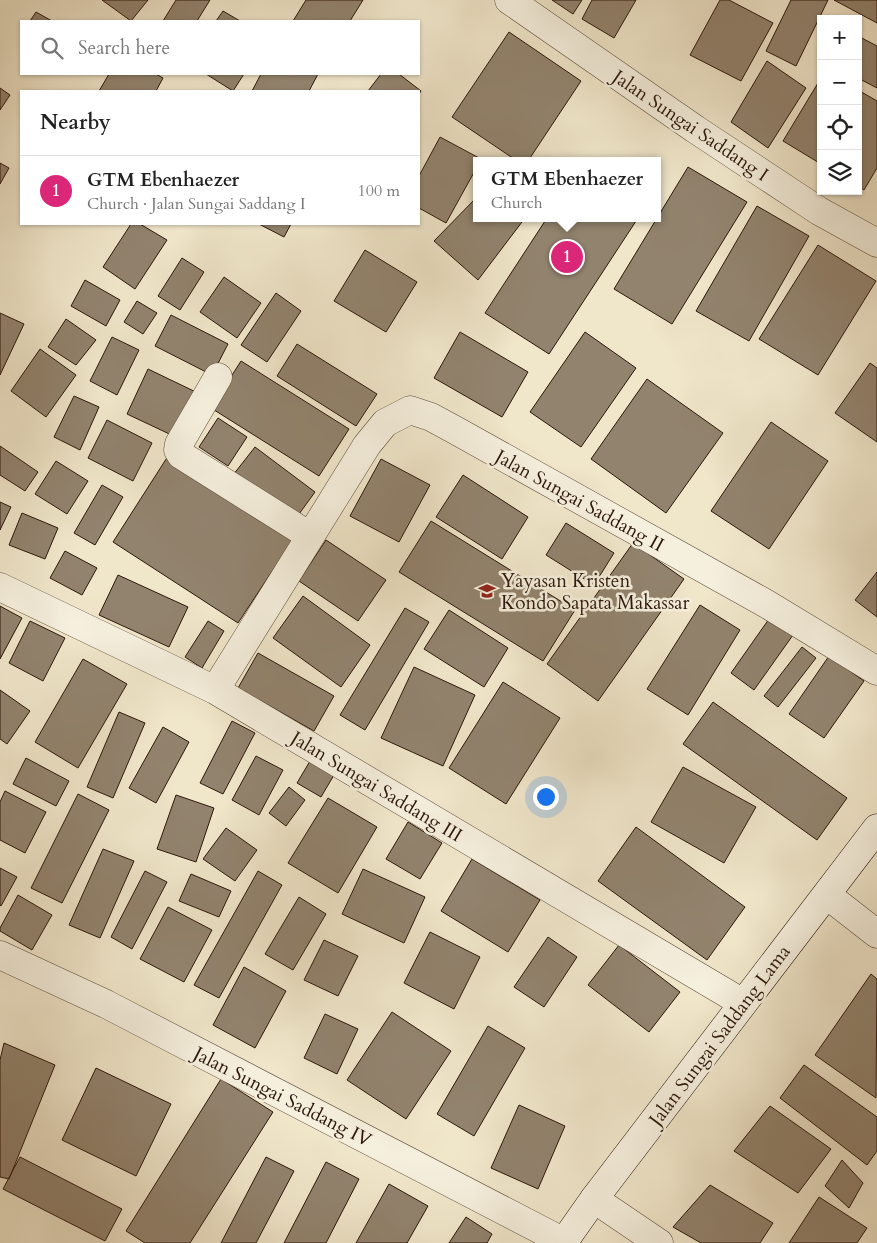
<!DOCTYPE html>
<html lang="en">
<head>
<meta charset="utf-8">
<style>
	:root { --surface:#fff; --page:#f2f2f2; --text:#222; --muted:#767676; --line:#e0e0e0; --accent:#db2777 }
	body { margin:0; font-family:Cardo,serif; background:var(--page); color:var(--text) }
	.controls { position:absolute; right:15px; top:15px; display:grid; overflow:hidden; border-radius:0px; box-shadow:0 1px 4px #0004 }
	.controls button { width:45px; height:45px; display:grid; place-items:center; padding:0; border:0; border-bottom:1px solid var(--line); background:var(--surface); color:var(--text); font:25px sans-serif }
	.you { position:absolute; left:545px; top:796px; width:18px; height:18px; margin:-12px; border:4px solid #fff; border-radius:50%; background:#1a73e8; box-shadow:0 0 0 8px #1a73e833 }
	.badge { display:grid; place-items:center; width:32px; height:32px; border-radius:50%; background:var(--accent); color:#fff; font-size:16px; font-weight:700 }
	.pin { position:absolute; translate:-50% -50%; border:2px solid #fff; box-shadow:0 1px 5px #0006 }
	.popup { position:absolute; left:473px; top:157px; width:188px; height:65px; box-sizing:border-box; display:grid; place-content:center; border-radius:0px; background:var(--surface); filter:drop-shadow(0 1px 4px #0005); font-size:16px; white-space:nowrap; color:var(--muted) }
	.popup b { font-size:19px; color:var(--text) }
	.popup::after { content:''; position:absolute; left:50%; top:100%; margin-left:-10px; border:10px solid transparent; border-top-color:var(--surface) }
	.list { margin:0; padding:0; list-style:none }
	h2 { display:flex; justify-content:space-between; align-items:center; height:65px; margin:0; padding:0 20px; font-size:21px }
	h2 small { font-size:16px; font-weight:400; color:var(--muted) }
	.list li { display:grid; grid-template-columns:32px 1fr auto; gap:15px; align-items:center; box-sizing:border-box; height:70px; padding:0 20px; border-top:1px solid var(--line) }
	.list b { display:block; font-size:19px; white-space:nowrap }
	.list p { margin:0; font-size:16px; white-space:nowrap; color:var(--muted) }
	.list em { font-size:16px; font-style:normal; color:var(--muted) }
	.icon { flex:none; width:28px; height:28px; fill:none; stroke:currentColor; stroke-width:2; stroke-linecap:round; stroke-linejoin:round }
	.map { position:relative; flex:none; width:877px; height:1243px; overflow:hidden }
	.search { position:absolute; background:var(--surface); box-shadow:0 1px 4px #0004; left:20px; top:20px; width:400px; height:55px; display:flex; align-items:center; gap:12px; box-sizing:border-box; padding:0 18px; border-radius:0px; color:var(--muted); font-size:19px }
	.panel { position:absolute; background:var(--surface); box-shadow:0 1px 4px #0004; left:20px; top:90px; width:400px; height:135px; border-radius:0px }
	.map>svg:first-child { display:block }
	.building { fill:#92836e; stroke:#2c170b }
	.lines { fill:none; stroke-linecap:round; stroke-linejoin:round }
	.street-casing { stroke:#5d4b3b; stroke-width:29 }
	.secondary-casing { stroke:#2c170b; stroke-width:29 }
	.street { stroke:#f5efdd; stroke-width:28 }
	.secondary { stroke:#f5efdd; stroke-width:28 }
	.labels { text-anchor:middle; stroke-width:5; stroke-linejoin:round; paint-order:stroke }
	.street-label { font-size:19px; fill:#2c170b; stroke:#f5efdd }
	.poi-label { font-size:19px; fill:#2c170b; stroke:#f5efdd; text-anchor:start }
</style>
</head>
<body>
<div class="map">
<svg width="877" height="1243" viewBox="0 0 877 1243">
	<rect width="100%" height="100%" fill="#f0e6ca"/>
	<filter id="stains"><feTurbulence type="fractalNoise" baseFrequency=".004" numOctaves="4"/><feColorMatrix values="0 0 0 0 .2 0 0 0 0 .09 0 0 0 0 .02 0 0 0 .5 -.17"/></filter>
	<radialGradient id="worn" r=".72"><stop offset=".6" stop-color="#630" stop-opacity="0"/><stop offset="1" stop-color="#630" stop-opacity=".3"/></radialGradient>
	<path class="building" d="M 102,0 L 148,0 L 131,21 Z
		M 176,0 L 210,0 L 197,21 L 163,21 Z
		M 306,0 L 363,0 L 350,21 L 293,21 Z
		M 552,0 L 582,0 L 573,14 Z
		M 592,0 L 636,0 L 614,38 L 582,19 Z
		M 720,0 L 729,0 L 773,23 L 741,81 L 690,55 Z
		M 791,0 L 828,0 L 796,66 L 766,51 Z
		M 834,0 L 877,0 L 877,23 Z
		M 223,11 L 240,21 L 216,21 Z
		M 36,12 L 52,21 L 30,21 Z
		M 509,32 L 581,81 L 528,161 L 517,161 L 452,117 Z
		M 858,36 L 877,46 L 877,88 L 858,78 Z
		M 767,61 L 806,88 L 768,148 L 731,122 Z
		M 109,74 L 156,74 L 163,78 L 156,91 L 99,91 Z
		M 206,74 L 244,74 L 233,91 Z
		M 261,74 L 318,74 L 309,91 L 252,91 Z
		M 381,74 L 399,74 L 421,91 L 419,94 L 419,91 L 368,91 Z
		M 821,78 L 821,164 L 783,141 Z
		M 0,88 L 10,95 L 0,110 Z
		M 858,90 L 877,101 L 877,168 L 864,190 L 858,186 Z
		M 440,137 L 481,159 L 477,161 L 477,167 L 446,223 L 419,208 L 419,176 Z
		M 0,163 L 9,168 L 0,184 Z
		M 688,167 L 747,202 L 672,324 L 614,289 Z
		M 477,197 L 477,218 L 525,218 L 478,280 L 434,241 Z
		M 757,206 L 809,236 L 749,341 L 696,311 Z
		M 547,218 L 638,218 L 549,354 L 485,313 Z
		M 131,224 L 140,224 L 167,240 L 135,289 L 103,267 Z
		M 259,224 L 291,224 L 284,237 Z
		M 818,245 L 876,281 L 818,375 L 759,339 Z
		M 365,250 L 417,282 L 386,332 L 334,301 Z
		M 182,258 L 204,272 L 180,310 L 158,296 Z
		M 224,277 L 261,303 L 237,338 L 200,312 Z
		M 85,280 L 120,300 L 106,326 L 71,306 Z
		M 276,293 L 301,311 L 267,362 L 241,345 Z
		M 137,301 L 157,313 L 143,334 L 124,322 Z
		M 0,313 L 24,324 L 0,375 Z
		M 171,315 L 228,344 L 212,375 L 155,346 Z
		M 66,319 L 96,340 L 76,365 L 48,347 Z
		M 460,332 L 528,372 L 502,417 L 434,378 Z
		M 585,332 L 636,368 L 581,447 L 530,412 Z
		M 112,337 L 139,350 L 117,395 L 90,381 Z
		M 297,344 L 377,394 L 356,426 L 277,376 Z
		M 40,349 L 76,375 L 46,417 L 11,391 Z
		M 241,361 L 349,429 L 319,476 L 211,408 Z
		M 870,363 L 877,368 L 877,442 L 835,413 Z
		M 148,369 L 200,394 L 180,439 L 127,414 Z
		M 647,379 L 723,433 L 666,513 L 591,459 Z
		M 74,396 L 99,407 L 80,450 L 54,437 Z
		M 218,418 L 247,437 L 228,466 L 199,447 Z
		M 107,420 L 152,443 L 133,481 L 88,458 Z
		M 771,422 L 828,461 L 769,549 L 711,511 Z
		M 0,446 L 38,472 L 25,491 L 0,475 Z
		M 255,447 L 315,492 L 294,521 L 233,475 Z
		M 170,453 L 296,535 L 238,623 L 113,542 Z
		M 381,459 L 430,485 L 399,542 L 350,516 Z
		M 56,461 L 88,481 L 67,514 L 35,494 Z
		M 463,475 L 528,517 L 502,559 L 436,517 Z
		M 102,485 L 123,497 L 95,545 L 74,533 Z
		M 0,502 L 11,507 L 0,530 Z
		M 22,513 L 58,528 L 45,559 L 9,545 Z
		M 431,521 L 575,610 L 543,661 L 399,572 Z
		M 566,523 L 614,553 L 594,585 L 546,555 Z
		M 326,540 L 386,580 L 358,621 L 299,581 Z
		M 633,543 L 684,579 L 598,701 L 547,664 Z
		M 65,551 L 97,568 L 82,595 L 50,578 Z
		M 877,572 L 877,617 L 855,600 Z
		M 118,575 L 188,607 L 169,647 L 99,615 Z
		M 303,596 L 370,645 L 341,687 L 273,638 Z
		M 700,605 L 740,630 L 688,715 L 647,689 Z
		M 0,606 L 22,618 L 0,659 Z
		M 405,608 L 429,622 L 365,730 L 340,715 Z
		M 449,610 L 508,648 L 484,687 L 424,649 Z
		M 769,619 L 793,635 L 754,690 L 731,673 Z
		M 30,621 L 65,638 L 43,681 L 9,663 Z
		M 208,621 L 224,631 L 202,668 L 185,657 Z
		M 802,647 L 816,658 L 778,707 L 764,696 Z
		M 258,653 L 334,696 L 314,731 L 238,688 Z
		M 829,656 L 864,681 L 824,738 L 789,714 Z
		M 83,659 L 127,684 L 78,768 L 35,742 Z
		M 414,667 L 475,695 L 443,766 L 381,738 Z
		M 503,682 L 560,718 L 506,804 L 449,768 Z
		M 0,690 L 30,711 L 7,744 L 0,739 Z
		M 713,702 L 847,798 L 817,840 L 683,744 Z
		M 119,712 L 145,723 L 113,798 L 87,787 Z
		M 232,721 L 255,733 L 223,794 L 200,783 Z
		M 163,727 L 189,742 L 156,803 L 129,788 Z
		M 256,756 L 283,770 L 259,815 L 232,800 Z
		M 313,756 L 337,770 L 321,797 L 297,783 Z
		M 26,758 L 69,781 L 56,806 L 13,784 Z
		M 683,767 L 756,807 L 724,863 L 651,822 Z
		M 289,787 L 305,800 L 286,826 L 269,813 Z
		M 5,791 L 46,812 L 25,853 L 0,840 L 0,802 Z
		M 78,794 L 109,810 L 62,903 L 31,888 Z
		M 176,795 L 214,808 L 196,862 L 157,849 Z
		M 328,798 L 377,827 L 338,893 L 288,863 Z
		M 408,822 L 442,843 L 420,879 L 386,859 Z
		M 636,827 L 745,907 L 707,960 L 598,881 Z
		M 226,828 L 257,850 L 235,881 L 203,859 Z
		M 103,849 L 134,861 L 100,938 L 69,925 Z
		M 472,859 L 540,900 L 508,952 L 441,911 Z
		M 0,868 L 17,877 L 1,906 L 0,905 Z
		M 363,869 L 425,897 L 404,943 L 342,914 Z
		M 145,871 L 167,882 L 132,949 L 111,937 Z
		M 258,871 L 282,885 L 219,998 L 194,985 Z
		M 191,874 L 231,891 L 219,917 L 179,901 Z
		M 18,895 L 52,915 L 32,950 L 0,931 L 0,928 Z
		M 299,897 L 326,914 L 293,970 L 265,954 Z
		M 168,907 L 212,930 L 184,982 L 140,959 Z
		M 430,932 L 480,957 L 454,1009 L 404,983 Z
		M 548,937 L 577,957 L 544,1007 L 514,987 Z
		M 324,940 L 358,956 L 338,996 L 304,980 Z
		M 619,945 L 680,992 L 649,1032 L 588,985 Z
		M 244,967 L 286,991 L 255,1048 L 213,1025 Z
		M 871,974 L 877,979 L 876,1098 L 815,1055 Z
		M 392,1012 L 451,1051 L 406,1119 L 347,1080 Z
		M 325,1014 L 358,1029 L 337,1074 L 304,1058 Z
		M 488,1026 L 525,1048 L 474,1136 L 437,1114 Z
		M 4,1043 L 55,1065 L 9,1179 L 0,1177 L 0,1060 Z
		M 804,1065 L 877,1117 L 877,1151 L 867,1165 L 780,1098 Z
		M 96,1068 L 171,1104 L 136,1176 L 62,1140 Z
		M 221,1079 L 273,1112 L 190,1243 L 145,1243 L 126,1231 Z
		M 519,1105 L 565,1126 L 538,1189 L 491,1168 Z
		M 770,1106 L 831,1149 L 798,1193 L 734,1151 Z
		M 20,1157 L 122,1209 L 105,1241 L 3,1189 Z
		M 266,1157 L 294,1171 L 256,1243 L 221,1243 Z
		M 842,1160 L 863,1183 L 849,1208 L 825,1186 Z
		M 326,1162 L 359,1179 L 326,1243 L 284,1243 Z
		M 389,1184 L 428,1206 L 407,1243 L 356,1243 Z
		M 710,1185 L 773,1223 L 760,1243 L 701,1243 L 673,1227 Z
		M 819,1197 L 867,1228 L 857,1243 L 789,1243 Z
		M 466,1217 L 492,1234 L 487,1243 L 449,1243 Z"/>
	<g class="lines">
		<g class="street-casing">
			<path id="street" d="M 509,0 L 695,129 L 819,211 L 877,243
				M 218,377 L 179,444 L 178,450 L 181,455 L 310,536
				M 0,587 L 215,690 L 743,1003
				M 215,690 L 367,445 L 385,423 L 410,410 L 431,417 L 455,430 L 765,603 L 877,671
				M 827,895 L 877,934
				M 0,955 L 106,1004 L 564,1242
				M 594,1199 L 659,1243"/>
		</g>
		<g class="secondary-casing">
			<path id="secondary" d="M 563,1243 L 594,1199 L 877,828"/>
		</g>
		<use href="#street" class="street"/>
		<use href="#secondary" class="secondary"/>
	</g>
	<defs>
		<g id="school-bare" transform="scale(1.35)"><path d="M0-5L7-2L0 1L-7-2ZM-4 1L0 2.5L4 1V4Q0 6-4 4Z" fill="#8f2418" stroke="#f5efdd" stroke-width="2.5" paint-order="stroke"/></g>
	</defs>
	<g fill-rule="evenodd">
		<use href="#school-bare" x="487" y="591"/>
	</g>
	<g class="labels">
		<g class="street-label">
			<text transform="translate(691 125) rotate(34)" y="7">Jalan Sungai Saddang I</text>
			<text transform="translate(580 500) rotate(29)" y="7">Jalan Sungai Saddang II</text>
			<text transform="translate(377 786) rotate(31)" y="7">Jalan Sungai Saddang III</text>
			<text transform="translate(719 1035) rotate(-53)" y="7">Jalan Sungai Saddang Lama</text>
			<text transform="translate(283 1096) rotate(27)" y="7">Jalan Sungai Saddang IV</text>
		</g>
		<g class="poi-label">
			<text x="501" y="587">Yayasan Kristen<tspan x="501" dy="22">Kondo Sapata Makassar</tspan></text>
		</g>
	</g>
	<rect width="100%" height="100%" filter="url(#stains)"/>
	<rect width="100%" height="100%" fill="url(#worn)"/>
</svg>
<div class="controls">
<button>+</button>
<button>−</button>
<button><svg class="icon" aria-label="locate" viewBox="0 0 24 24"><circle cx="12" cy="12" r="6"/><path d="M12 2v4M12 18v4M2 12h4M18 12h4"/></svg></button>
<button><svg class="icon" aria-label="layers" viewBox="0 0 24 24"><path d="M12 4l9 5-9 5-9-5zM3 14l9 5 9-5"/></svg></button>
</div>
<div class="you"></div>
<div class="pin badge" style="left:567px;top:257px">1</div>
<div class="popup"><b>GTM Ebenhaezer</b>Church</div>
<div class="search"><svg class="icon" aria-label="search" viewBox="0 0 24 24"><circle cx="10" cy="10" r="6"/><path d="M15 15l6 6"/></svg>Search here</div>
<section class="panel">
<h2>Nearby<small></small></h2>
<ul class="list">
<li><span class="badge">1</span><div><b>GTM Ebenhaezer</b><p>Church · Jalan Sungai Saddang I</p></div><em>100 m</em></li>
</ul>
</section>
</div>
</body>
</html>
